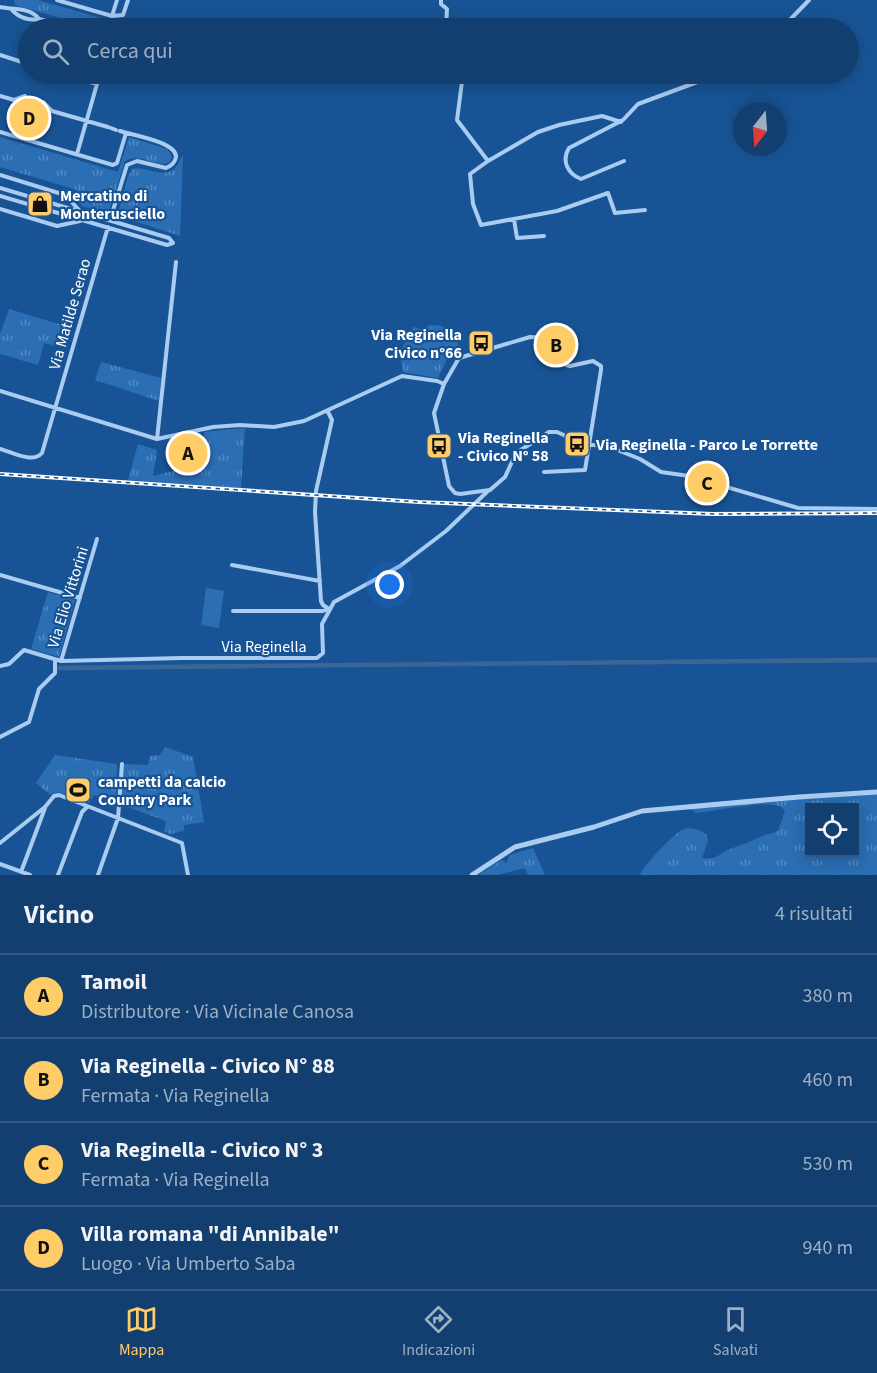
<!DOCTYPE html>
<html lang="it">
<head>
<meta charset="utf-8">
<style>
	:root { --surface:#123f70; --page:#1b4675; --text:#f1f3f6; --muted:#9cafc3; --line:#315883; --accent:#ffcd68 }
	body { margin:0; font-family:"Source Sans 3",sans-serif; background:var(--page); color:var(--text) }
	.controls { position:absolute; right:18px; bottom:18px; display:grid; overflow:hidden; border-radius:0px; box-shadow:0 3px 15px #0003 }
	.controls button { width:54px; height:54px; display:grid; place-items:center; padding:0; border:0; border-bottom:2px solid var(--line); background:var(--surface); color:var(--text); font:30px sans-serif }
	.compass { position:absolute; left:733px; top:102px; width:54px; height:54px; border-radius:50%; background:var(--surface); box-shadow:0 3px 15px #0003; rotate:197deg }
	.you { position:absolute; left:390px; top:585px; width:21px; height:21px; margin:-15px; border:4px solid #fff; border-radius:50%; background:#1a73e8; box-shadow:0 0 0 9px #1a73e833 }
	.badge { display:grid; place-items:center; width:39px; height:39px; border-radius:50%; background:var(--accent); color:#111; font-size:20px; font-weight:700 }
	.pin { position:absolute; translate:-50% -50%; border:3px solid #fff; box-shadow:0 2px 6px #0006 }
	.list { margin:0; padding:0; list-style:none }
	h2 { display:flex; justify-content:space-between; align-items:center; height:78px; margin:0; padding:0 24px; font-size:26px }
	h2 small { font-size:20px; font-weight:400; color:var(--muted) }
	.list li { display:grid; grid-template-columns:39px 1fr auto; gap:18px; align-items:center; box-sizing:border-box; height:84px; padding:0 24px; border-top:2px solid var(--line) }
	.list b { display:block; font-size:22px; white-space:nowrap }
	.list p { margin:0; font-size:20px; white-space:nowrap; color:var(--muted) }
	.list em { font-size:20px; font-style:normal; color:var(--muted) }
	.icon { flex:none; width:33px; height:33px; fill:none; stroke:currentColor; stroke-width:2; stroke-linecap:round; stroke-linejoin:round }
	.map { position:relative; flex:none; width:877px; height:875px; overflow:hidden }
	.search { position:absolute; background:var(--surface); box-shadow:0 3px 15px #0003; left:18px; right:18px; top:18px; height:66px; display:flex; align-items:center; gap:15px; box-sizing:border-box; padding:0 21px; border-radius:33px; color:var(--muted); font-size:22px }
	.sheet { height:414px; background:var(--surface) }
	nav { display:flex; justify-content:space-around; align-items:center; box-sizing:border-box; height:84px; border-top:2px solid var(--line); background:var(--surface); font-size:16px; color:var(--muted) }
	nav a { display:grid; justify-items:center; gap:3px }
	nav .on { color:var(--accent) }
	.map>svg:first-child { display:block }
	.grass { fill:url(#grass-tufts); fill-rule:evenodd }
	.garden { fill:#2b6eb3 }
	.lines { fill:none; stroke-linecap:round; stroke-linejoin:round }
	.canal { stroke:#3a6695; stroke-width:4.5 }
	.minor { stroke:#a9ccf0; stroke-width:4 }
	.tertiary { stroke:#a9ccf0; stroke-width:5 }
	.rail-casing { stroke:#fff; stroke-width:4 }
	.rail { stroke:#185495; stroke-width:1.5; stroke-dasharray:4.5; stroke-linecap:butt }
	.labels { text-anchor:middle; stroke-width:4.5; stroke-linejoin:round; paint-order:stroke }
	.poi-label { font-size:16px; font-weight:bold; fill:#fff; stroke:#185495; text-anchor:start }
	.street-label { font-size:16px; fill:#fff; stroke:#185495 }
</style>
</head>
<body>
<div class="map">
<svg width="877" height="875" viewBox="0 0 877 875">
	<defs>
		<pattern id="grass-tufts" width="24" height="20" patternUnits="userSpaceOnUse" patternTransform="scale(1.5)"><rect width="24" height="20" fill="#2b6eb3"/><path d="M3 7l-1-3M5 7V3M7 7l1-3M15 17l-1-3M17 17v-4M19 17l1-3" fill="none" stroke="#558bc2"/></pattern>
	</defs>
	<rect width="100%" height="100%" fill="#185495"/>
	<path class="grass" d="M 14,0 L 38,0 L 111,21 L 109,28 L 95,28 L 15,5 Z
		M 0,137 L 118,172 L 129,137 L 167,149 L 172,156 L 170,162 C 155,169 142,152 125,161 L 108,214 L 82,206 L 76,196 L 77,190 L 0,167 Z
		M 183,155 L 180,236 L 118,216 L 118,214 L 128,176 L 132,169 C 147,165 163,180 175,168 C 179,164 180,159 183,155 Z
		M 9,309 L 72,328 L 66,349 L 44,343 L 38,365 L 0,354 L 0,334 Z
		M 429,325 L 442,326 L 455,334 L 459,347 L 449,355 L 438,378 L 403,372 L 400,352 L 413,327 L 424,330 Z
		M 101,362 L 161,378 L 159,401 L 95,380 Z
		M 245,428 L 241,488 L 128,480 L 138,444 L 157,450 L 153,476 L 204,463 L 204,432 Z
		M 48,592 L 75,600 L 59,657 L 31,649 Z
		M 165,747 L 193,757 L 204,822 L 184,825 L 184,831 L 170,834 L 164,831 L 166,821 L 122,805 L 123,764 L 148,765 L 150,756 L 160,755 Z
		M 55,755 L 117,764 L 116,803 L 94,795 L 89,803 L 58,792 L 50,795 L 36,783 Z
		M 877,794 L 877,875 L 640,875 C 642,867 675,832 684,829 C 692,827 700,830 707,835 L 708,841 L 702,858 C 715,861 722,852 733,848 C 744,844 750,842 760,837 C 765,834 772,834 778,831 L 785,811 C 782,808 783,807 778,806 C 759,801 718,811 696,813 L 689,808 L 809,797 ZM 810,808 L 854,808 L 854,852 L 810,852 Z
		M 533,848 L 545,875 L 528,875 L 525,868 L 497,875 L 478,875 L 502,860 L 506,863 L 510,855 Z"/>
	<path class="garden" d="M 206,588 L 224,591 L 219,628 L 201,625 Z"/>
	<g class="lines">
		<path class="canal" d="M 57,668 L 877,660"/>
		<path class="minor" d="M 57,0 L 112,16 L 123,15 L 128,0
			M 441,0 L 441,4 L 447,9 L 446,28
			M 0,7 C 13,10 30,7 39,19 C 30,21 19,18 12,10
			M 112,16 L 117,0
			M 39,19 L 73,28
			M 782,28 L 809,0
			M 0,55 L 28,64
			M 62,74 L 97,84 L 77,154
			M 463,74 L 457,120 L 488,161
			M 0,96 L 14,100 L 25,96
			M 43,102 L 52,111 L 108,127
			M 621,122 L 602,116 L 559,125 L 538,132 L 488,161 L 470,174 L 473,204 L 481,225 L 557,211 L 608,193 L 615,213 L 645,210
			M 111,128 L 116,130
			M 0,132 L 113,165 L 117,163 L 126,133
			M 624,161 L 581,179 C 568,174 561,161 569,148 L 623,120 L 638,104 L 719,74
			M 0,175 L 65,195 L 80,211
			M 0,188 L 169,238 L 173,243 L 167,245 L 0,196
			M 0,209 L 57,226 L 80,221
			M 514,219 L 517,238 L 544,236
			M 110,220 L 127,165 L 137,161 L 166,168 C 171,166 175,163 176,157 C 177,142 132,135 120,131
			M 0,391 L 157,439 L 213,427 L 240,425 L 274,427 L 304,421 L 402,376 L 437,381 L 444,384
			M 328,412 L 332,420 L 316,491 L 315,512 L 321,601 L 323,605 L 329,609
			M 157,439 L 176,262
			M 0,449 C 12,452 32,464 42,453 L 108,227
			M 544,472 L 585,470 L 601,370 L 601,366 L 593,361 L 570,366 L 566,365 C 553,351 551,337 530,337 L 459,358 L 444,384 L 434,413 L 449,486 L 455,493 L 460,494 L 490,490 L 505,477 L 516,453 L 549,432 L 557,432 L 579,442 L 615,449 L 640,459 L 661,472 L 689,476 L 798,508 L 877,509
			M 232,565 L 320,581
			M 0,575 L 80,598
			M 233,611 L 323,611 L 328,609
			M 61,661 L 97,539
			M 0,666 L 9,664 L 24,650 L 61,661 L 182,658 L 317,658 L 323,653 L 322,624 L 334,602 L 400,566 L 446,531 L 489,490
			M 0,737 L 29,722 L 39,689 L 55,673 L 55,661
			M 0,843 L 45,807 L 54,796 L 59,795 L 182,843 L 188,875
			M 0,864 L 30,875
			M 21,872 L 45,808
			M 58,875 L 82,812 L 87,807
			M 98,875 L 118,818 L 122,764"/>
		<path class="tertiary" d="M 472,875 L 515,847 L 594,827 L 642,811 L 799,797 L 877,792"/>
		<g class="rail-casing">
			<path id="rail" d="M 0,474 L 419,502 L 713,514 L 877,513"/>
		</g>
		<use href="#rail" class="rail"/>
	</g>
	<defs>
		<g id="shop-square" transform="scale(1.35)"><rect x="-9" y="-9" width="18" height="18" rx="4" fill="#ffcd68" stroke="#185495"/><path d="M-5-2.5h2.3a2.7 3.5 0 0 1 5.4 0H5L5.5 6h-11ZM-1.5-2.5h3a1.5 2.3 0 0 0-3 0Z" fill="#111"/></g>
		<g id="bus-square" transform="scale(1.35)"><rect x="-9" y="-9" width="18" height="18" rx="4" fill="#ffcd68" stroke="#185495"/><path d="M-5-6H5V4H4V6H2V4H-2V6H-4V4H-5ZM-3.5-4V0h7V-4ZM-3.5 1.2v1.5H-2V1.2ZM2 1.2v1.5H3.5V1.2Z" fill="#111"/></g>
		<g id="stadium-square" transform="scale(1.35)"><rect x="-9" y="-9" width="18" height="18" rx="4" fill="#ffcd68" stroke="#185495"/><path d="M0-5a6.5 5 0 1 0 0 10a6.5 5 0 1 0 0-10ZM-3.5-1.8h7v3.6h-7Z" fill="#111"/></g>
	</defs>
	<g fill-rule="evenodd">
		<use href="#shop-square" x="40" y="204"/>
		<use href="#bus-square" x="481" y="343"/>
		<use href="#bus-square" x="577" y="444"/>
		<use href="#bus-square" x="439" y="446"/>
		<use href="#stadium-square" x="78" y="790"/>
	</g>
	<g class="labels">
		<g class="poi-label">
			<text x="60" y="201">Mercatino di<tspan x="60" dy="18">Monterusciello</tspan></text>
			<text x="462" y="340" text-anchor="end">Via Reginella<tspan x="462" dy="18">Civico n°66</tspan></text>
			<text x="458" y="443">Via Reginella<tspan x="458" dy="18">- Civico N° 58</tspan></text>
			<text x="596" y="450">Via Reginella - Parco Le Torrette</text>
			<text x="98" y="787">campetti da calcio<tspan x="98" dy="18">Country Park</tspan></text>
		</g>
		<g class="street-label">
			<text transform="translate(69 314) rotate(-74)" y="6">Via Matilde Serao</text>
			<text transform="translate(67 597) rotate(-73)" y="6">Via Elio Vittorini</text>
			<text x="264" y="652">Via Reginella</text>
		</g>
	</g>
</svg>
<div class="controls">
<button><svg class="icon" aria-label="locate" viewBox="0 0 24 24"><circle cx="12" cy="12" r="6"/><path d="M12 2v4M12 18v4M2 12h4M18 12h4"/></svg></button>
</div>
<svg class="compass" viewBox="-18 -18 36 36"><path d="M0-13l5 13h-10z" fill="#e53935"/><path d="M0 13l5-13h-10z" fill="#9cafc3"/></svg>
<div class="you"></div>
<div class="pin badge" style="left:188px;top:453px">A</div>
<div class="pin badge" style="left:556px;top:345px">B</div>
<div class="pin badge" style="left:707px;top:483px">C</div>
<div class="pin badge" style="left:29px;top:118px">D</div>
<div class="search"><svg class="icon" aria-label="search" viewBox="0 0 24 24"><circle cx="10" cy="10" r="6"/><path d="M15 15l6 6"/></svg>Cerca qui</div>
</div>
<section class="sheet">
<h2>Vicino<small>4 risultati</small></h2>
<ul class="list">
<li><span class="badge">A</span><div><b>Tamoil</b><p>Distributore · Via Vicinale Canosa</p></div><em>380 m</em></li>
<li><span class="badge">B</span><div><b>Via Reginella - Civico N° 88</b><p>Fermata · Via Reginella</p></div><em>460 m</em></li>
<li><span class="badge">C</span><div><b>Via Reginella - Civico N° 3</b><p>Fermata · Via Reginella</p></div><em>530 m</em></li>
<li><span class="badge">D</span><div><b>Villa romana &quot;di Annibale&quot;</b><p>Luogo · Via Umberto Saba</p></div><em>940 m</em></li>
</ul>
</section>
<nav>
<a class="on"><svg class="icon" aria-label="map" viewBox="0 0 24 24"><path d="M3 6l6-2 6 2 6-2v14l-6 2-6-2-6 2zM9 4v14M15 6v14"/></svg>Mappa</a>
<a><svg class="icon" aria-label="directions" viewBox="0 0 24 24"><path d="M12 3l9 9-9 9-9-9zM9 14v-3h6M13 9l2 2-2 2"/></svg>Indicazioni</a>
<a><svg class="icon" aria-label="saved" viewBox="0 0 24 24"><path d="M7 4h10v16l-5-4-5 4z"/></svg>Salvati</a>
</nav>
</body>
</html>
